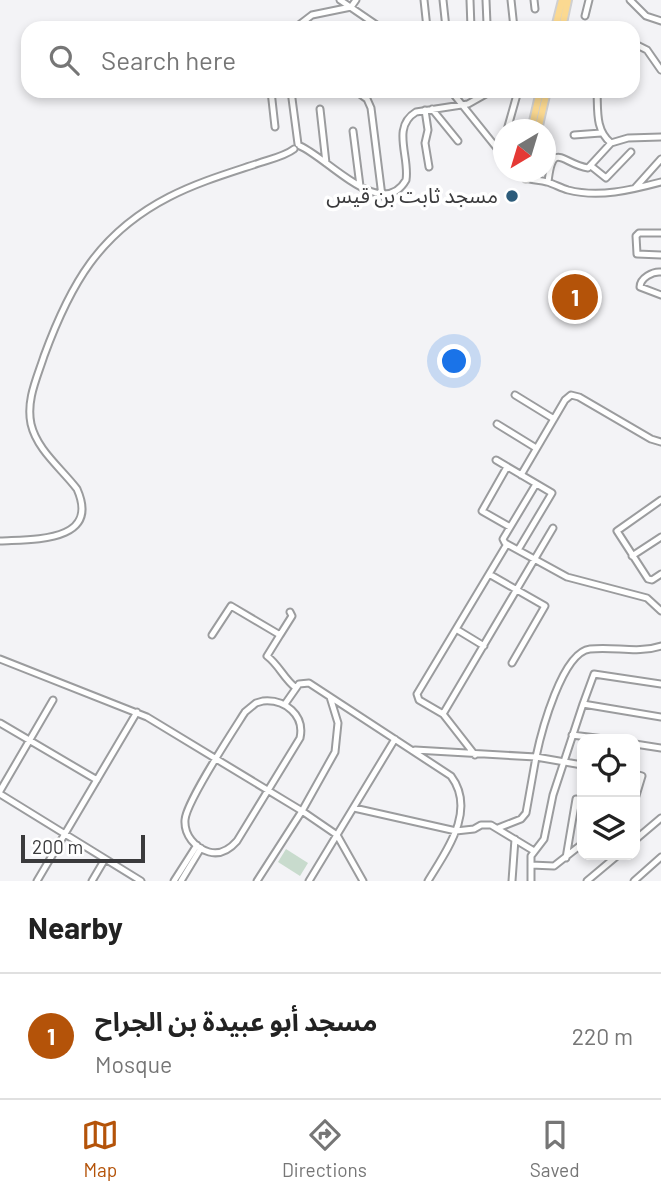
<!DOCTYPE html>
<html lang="en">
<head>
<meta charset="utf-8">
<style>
	:root { --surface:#fff; --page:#f6f6f6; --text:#222; --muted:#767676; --line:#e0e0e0; --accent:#b45309 }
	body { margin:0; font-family:Barlow,"Noto Sans Arabic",sans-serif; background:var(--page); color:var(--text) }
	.controls { position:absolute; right:21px; bottom:21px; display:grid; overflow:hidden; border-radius:14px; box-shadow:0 4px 10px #0003 }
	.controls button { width:63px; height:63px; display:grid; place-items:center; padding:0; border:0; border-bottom:2px solid var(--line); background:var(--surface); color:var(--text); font:35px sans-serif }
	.compass { position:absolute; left:493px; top:119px; width:63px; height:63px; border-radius:50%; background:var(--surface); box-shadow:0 4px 10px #0003; rotate:218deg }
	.scale { position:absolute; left:21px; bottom:18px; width:124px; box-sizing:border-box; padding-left:7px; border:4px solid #3a3a3c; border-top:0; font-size:19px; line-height:24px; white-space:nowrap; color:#3a3a3c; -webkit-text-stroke:5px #fff; paint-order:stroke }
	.you { position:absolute; left:455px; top:362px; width:24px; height:24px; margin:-18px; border:5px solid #fff; border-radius:50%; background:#1a73e8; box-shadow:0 0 0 10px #1a73e833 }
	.badge { display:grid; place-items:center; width:46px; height:46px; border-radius:50%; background:var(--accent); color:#fff; font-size:23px; font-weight:700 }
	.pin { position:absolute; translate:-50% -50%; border:4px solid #fff; box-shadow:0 2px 7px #0006 }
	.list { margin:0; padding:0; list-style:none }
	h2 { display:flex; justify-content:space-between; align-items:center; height:91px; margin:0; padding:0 28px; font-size:30px }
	h2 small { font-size:23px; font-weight:400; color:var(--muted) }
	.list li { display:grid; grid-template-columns:46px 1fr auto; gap:21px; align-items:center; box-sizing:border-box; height:126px; padding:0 28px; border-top:2px solid var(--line) }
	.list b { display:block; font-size:26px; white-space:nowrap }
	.list p { margin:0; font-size:23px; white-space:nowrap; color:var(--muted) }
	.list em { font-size:23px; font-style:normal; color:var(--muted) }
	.icon { flex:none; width:38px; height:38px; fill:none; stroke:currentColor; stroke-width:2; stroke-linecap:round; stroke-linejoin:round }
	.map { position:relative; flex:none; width:661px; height:881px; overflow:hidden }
	.search { position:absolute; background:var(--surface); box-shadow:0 4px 10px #0003; left:21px; right:21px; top:21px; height:77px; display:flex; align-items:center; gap:18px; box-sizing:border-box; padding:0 24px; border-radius:21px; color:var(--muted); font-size:26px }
	.sheet { height:217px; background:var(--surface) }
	nav { display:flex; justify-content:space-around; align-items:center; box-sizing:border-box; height:98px; border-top:2px solid var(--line); background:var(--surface); font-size:19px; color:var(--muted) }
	nav a { display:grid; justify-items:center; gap:4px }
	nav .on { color:var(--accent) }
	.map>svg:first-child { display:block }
	.garden { fill:#c8dbcd }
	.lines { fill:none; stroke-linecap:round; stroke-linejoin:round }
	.minor-casing { stroke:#9b9c9e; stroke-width:9 }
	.major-casing { stroke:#d0d0d0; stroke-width:10 }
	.minor { stroke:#fff; stroke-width:5 }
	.major { stroke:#fbd991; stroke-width:6 }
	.poi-dot { fill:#2d5c7b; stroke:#fff; stroke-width:2.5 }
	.labels { text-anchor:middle; stroke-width:7; stroke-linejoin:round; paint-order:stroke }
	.poi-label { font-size:21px; fill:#3a3a3c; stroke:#fff; text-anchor:end }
</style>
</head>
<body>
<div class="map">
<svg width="661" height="881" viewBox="0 0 661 881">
	<rect width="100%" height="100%" fill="#f3f3f6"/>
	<path class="garden" d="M 286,849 L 308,863 L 300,876 L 278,862 Z"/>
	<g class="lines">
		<g class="minor-casing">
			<path id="minor" d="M 340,0 L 381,28
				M 424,0 L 427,28
				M 443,0 L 446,28
				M 470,0 L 471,28
				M 486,0 L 487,24
				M 511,0 L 514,28
				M 534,0 L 535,9
				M 630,0 L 646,16 L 661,21
				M 585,16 L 589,0
				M 295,28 L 312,15 L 351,7 L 356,0
				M 633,43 L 647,50 L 661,70
				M 271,91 L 275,127
				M 291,91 L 298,144
				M 356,91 L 367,99 L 371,108 L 382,196
				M 451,91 L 504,157
				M 597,91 C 598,110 595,130 611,143
				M 320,109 L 326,163
				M 432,109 L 458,141
				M 425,110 L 428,130 L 425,143 L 429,167
				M 507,130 L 518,91
				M 353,131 L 360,186
				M 574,135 L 601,133
				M 300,146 C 328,158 382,222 406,180 C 410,157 391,127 416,112 L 468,104 L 491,91
				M 591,166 L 606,178 L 631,152
				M 517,172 C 527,181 534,179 547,182 C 554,184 561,188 568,190 C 599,198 631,190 661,182
				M 548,182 C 553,139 562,164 588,168 L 611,143 L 628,138 L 661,137
				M 635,188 L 661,159
				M 661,233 L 639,233 L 636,236 L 637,254 L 661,255
				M 661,272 C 653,271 640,278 640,287 L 661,295
				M 515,395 L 554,419
				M 497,424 L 536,448
				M 496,460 L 552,493 L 518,550
				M 507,467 L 482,511 L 510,527
				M 521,475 L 565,400 L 571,395 L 579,397 L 651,439 L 661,442
				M 536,484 L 503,539 L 505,543 L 567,577 L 647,598 L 661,611
				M 661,500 L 617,531 L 648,579 L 652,580 L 661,574
				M 0,541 C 32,539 101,543 77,489 C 61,468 37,450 31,424 C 26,400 37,378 44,356 C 70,285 99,233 169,197 C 198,182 229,173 259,163 C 271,159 285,156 294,149
				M 507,544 L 417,694 L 419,700 L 443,714 L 553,528
				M 632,556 L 661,537
				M 489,574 L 545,606 L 512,663
				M 456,629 L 484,646
				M 212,635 L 231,606 L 280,635 L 267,656 C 279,665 284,679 296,688
				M 280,635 L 292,616 L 290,612
				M 0,659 L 147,717 L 302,811 L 337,835 L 363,881
				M 661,684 L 594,674 L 583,704 L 661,717
				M 263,701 C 285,699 305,715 300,738 L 237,841 C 230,849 220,855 209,852 C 195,848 184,835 185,820 C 186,802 233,731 245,712 L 256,703 Z
				M 285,704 L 299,684 L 309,683 L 451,776 C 477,811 446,851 428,881
				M 443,714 L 475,755
				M 0,723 L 97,780
				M 572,735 L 604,739
				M 635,744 L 661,748
				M 415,750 L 536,757 L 526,813 L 521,819 L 498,828
				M 582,765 L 536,757 C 541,733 562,652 590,649 C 615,646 637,654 661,646
				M 635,774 L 642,776 L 635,799
				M 0,791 L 53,700
				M 0,794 L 141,881
				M 354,808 L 456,831 L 474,829 L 481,825 L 491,825 L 534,851
				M 635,840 L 661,818
				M 566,858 L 576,799
				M 531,865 L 554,866 L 582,844
				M 37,881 L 137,712
				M 92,881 L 105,859
				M 174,881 L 197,845
				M 181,881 L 201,848
				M 257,881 L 302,811 L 335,752 L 338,723 L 330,697
				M 309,881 L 395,739
				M 512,881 L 515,839
				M 531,881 L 531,856 L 544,839 L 553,795 L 583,704
				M 587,881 L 618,855
				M 634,881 L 661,857"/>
		</g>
		<g class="major-casing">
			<path id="major" d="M 555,28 L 562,0
				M 562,28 L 568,0
				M 531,130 L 540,91
				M 538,130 L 547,91
				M 521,176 L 522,172
				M 526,179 L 528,172"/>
		</g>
		<use href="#minor" class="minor"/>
		<use href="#major" class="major"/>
	</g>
	<circle class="poi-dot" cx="512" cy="196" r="7"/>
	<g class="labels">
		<g class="poi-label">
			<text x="498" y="203">مسجد ثابت بن قيس</text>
		</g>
	</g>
</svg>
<div class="controls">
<button><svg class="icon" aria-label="locate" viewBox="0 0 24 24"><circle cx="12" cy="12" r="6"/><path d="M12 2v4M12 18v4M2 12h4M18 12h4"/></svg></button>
<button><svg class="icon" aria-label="layers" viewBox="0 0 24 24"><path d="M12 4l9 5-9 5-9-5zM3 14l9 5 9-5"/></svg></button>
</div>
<svg class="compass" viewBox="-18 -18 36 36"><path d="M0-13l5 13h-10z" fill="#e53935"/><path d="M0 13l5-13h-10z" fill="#767676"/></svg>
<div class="scale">200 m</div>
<div class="you"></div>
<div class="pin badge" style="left:575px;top:297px">1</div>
<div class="search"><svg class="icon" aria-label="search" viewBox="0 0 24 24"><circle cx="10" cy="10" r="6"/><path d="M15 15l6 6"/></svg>Search here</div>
</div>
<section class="sheet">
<h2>Nearby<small></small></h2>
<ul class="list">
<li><span class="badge">1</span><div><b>مسجد أبو عبيدة بن الجراح</b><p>Mosque</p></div><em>220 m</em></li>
</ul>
</section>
<nav>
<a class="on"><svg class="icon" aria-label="map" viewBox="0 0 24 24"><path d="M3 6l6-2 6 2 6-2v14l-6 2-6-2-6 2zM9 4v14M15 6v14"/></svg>Map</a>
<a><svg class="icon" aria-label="directions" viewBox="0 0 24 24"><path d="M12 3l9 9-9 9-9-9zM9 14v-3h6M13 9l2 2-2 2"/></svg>Directions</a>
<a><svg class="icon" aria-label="saved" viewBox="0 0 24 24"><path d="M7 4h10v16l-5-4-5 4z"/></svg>Saved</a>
</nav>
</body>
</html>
